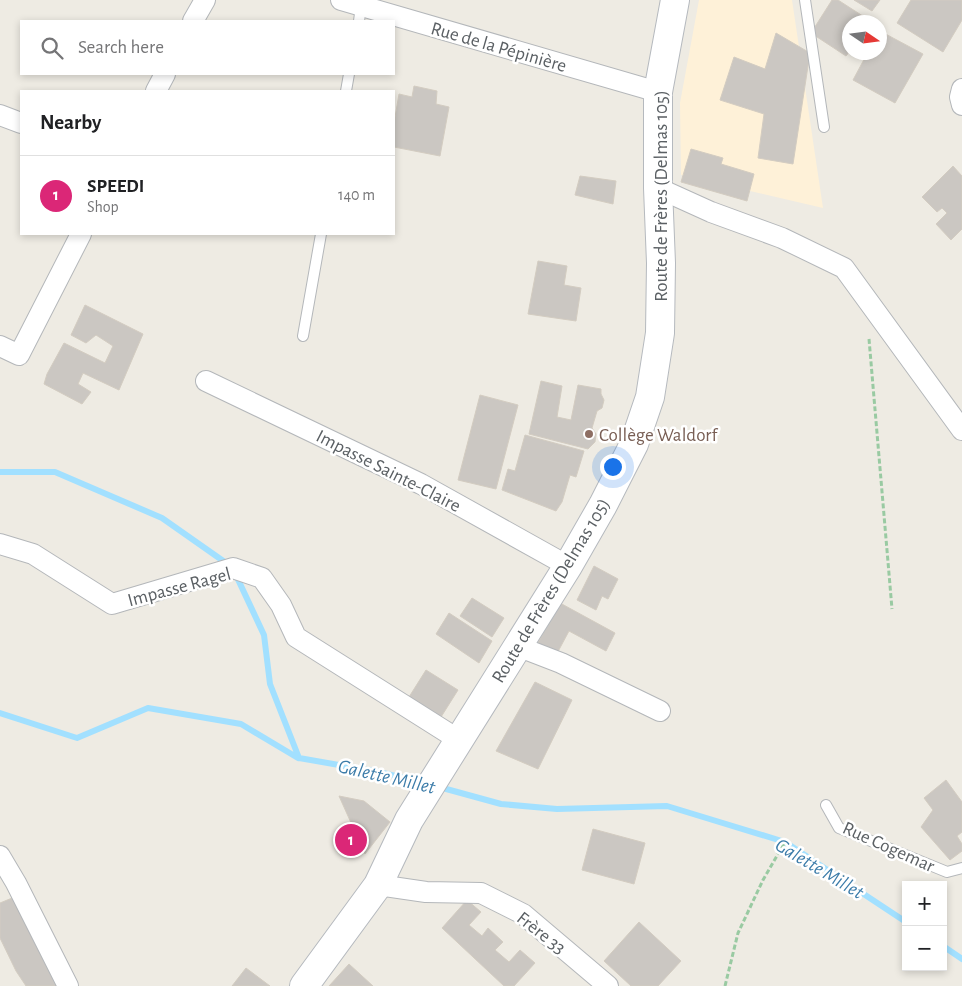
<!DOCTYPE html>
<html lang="en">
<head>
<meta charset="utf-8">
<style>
	:root { --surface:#fff; --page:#f6f6f6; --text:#202124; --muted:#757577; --line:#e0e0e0; --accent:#db2777 }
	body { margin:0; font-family:"Alegreya Sans",sans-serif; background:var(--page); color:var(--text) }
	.controls { position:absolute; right:15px; bottom:15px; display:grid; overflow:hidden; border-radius:0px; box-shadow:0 2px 8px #0003 }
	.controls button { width:45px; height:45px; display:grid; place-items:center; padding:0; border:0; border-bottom:1px solid var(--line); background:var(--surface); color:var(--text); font:25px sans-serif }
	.compass { position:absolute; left:842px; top:15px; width:45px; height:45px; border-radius:50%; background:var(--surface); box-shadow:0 2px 8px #0003; rotate:103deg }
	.you { position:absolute; left:612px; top:466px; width:18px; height:18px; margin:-12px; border:4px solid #fff; border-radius:50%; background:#1a73e8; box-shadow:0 0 0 8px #1a73e833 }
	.badge { display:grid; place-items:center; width:32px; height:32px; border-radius:50%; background:var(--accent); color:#fff; font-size:16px; font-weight:700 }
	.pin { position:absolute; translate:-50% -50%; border:2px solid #fff; box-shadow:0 1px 5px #0006 }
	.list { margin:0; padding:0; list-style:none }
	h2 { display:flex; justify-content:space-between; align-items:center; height:65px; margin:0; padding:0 20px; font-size:21px }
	h2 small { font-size:16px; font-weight:400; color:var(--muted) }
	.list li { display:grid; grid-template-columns:32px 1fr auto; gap:15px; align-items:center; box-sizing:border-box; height:80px; padding:0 20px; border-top:1px solid var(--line) }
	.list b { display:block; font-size:19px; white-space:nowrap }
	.list p { margin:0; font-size:16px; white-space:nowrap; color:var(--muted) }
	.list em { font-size:16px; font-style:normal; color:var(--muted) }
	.icon { flex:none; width:28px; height:28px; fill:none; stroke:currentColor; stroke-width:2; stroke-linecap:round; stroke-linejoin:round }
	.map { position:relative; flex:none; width:962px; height:986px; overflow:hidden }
	.search { position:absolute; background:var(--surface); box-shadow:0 2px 8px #0003; left:20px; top:20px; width:375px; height:55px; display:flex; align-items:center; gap:12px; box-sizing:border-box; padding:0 18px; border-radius:0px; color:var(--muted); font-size:19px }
	.panel { position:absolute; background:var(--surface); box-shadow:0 2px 8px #0003; left:20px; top:90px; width:375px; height:145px; border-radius:0px }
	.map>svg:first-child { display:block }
	.commercial { fill:#fef1d8 }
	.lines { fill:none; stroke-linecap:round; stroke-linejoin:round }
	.stream { stroke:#a2e0ff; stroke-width:6 }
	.building { fill:#cbc7c2; stroke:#d3ccc1 }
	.service-casing { stroke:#b4b7ba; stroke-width:12 }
	.minor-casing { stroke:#b4b7ba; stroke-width:22 }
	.secondary-casing { stroke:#b5b9be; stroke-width:30 }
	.path { stroke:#99caa2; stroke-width:3; stroke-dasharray:5 2.5; stroke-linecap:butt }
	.service { stroke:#fff; stroke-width:10 }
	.minor { stroke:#fff; stroke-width:20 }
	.secondary { stroke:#fff; stroke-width:28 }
	.education-dot { fill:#8d6e63; stroke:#fff; stroke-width:2 }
	.labels { text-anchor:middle; stroke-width:5; stroke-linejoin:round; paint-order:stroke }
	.street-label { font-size:19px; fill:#5b6064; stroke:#fff }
	.education-label { font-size:19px; fill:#785e54; stroke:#fff; text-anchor:start }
	.water-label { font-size:20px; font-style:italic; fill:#3c7ca9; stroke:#fff }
</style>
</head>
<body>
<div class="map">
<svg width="962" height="986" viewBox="0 0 962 986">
	<rect width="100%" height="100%" fill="#eeebe3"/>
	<path class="commercial" d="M 699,0 L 792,0 L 823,208 L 681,175 L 680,103 Z"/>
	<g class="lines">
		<path class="stream" d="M 0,472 L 55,472 L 162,518 L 229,565
			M 235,573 L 264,635 L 270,684 L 299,758 L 379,772 L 424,783
			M 0,713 L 77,738 L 148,708 L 241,724 L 298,758
			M 439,787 L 501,804 L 557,809 L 667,806 L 785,842 L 906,922
			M 943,946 L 962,959"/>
	</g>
	<path class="building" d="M 832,0 L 838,0 L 869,20 L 868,22 L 850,22 L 850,51 L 846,56 L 811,33 Z
		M 854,0 L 880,0 L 872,11 Z
		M 911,0 L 962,0 L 962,20 L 943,52 L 897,23 Z
		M 880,31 L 923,54 L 895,103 L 853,80 L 868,52 L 880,52 Z
		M 776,33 L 810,53 L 793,164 L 758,158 L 764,114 L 720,100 L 734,57 L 765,69 Z
		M 414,86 L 437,91 L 436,104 L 449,107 L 440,156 L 394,147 L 394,123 L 399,94 L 412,97 Z
		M 691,149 L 723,158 L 721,164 L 754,174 L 747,201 L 681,182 Z
		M 953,166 L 962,176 L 962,229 L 951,240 L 936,224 L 947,213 L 942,208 L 937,212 L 922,197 Z
		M 580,176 L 616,181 L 613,204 L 575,195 Z
		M 538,261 L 567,266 L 564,285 L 581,288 L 576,321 L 528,314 Z
		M 85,305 L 143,334 L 119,390 L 83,373 L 78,384 L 91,392 L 82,404 L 44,384 L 47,374 L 64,343 L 105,363 L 113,346 L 96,335 L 86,343 L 71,335 Z
		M 541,381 L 562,386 L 557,417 L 571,420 L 578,385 L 601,389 L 601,394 L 604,400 L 602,408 L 597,411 L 592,428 L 596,434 L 595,442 L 588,449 L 529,434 Z
		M 480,395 L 518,405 L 496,489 L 458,480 Z
		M 525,435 L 584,451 L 576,477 L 570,475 L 562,502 L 556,511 L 502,490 L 508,469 L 515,471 Z
		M 594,566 L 618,579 L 608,599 L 602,596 L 596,610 L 577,600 Z
		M 472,598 L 504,618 L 492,637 L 460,616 Z
		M 560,603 L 615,633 L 606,651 L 569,631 L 554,659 L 535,648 Z
		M 449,613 L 492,641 L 479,663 L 436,634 Z
		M 426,670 L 458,690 L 441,717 L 409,697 Z
		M 535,682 L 572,700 L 538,769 L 496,751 Z
		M 946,780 L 962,802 L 962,832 L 957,836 L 962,844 L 962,851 L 950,860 L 921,827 L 933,810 L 924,798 Z
		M 339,796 L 364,801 L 390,822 L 365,854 Z
		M 593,829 L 645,843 L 634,884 L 582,870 Z
		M 17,896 L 63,986 L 26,986 L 16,971 L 0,938 L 0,903 Z
		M 467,900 L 481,912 L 469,925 L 482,936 L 488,928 L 503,942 L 495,950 L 509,962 L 520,950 L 535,963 L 514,986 L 504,986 L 442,928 Z
		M 639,922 L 681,961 L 658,986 L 631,986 L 604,961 Z
		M 349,964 L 373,986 L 329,986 Z
		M 246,968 L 270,986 L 232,986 Z"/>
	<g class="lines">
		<g class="service-casing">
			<path id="service" d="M 805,0 L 824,127
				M 359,21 L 361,6
				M 346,91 L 349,74
				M 303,336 L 321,234
				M 826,805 L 839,828 L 947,872 L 962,868"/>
		</g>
		<g class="minor-casing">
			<path id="minor" d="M 341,0 L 658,92
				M 193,21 L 205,0
				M 962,89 L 960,97 L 962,105
				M 156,91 L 165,74
				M 0,115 L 21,123
				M 658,188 L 711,212 L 782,238 L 844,268 L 962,430
				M 0,346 L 19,355 L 81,234
				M 206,381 L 421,484 L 568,566
				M 0,544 L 33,554 L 112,604 L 233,568 L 262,578 L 281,605 L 296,637 L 459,740
				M 517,646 L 561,663 L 660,711
				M 0,856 L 16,883 L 68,986
				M 378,885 L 426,892 L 481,893 L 523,914 L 608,986"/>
		</g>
		<g class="secondary-casing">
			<path id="secondary" d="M 304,986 L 378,885 L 409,820 L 568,566 L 603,505 L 634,444 L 650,397 L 660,333 L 661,263 L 658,188 L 658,92 L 675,0"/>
		</g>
		<path class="path" d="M 869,339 L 892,609
			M 725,986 L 738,933 L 763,880 L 785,842"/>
		<use href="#service" class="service"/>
		<use href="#minor" class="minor"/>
		<use href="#secondary" class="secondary"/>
	</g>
	<circle class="education-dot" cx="589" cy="434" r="5"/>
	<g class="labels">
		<g class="street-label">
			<text transform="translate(499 46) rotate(16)" y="7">Rue de la Pépinière</text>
			<text transform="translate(660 196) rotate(-90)" y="7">Route de Frères (Delmas 105)</text>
			<text transform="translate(389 470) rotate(27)" y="7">Impasse Sainte-Claire</text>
			<text transform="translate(179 586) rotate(-15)" y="7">Impasse Ragel</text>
			<text transform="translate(550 590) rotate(-59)" y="7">Route de Frères (Delmas 105)</text>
			<text transform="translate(889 846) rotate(24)" y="7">Rue Cogemar</text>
			<text transform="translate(542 932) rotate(38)" y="7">Frère 33</text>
		</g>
		<g class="education-label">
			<text x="599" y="441">Collège Waldorf</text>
		</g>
		<g class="water-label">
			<text transform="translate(387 776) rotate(13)" y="7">Galette Millet</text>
			<text transform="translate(820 868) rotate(31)" y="7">Galette Millet</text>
		</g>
	</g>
</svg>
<div class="controls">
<button>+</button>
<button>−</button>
</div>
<svg class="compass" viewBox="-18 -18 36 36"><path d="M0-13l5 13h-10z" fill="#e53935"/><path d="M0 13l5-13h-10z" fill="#757577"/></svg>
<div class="you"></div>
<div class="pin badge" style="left:351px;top:840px">1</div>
<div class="search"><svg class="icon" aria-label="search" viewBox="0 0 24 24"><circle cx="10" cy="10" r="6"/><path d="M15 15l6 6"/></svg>Search here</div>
<section class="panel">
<h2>Nearby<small></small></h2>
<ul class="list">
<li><span class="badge">1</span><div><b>SPEEDI</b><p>Shop</p></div><em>140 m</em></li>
</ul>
</section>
</div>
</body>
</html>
